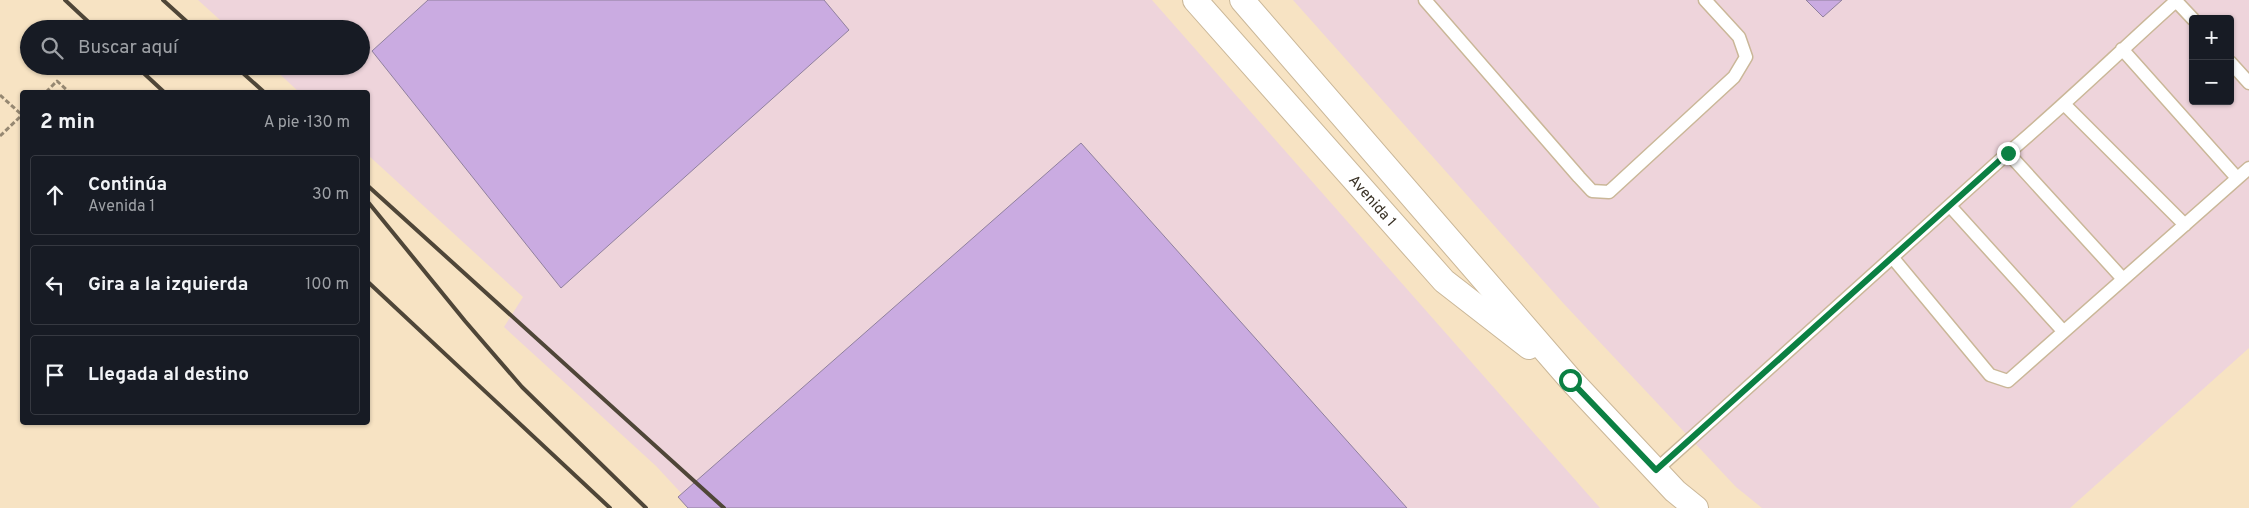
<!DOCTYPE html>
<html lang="es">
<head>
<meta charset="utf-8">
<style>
	:root { --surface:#171b24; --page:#242831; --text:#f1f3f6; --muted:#9ea1a6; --line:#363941 }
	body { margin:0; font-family:Overpass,sans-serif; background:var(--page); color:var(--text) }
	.controls { position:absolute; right:15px; top:15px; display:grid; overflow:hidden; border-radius:5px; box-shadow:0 1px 4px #0004 }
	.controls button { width:45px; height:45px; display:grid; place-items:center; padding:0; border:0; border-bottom:1px solid var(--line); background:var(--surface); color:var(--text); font:25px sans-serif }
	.stop { position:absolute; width:15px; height:15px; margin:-11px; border:4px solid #0b8043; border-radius:50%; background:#fff }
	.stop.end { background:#0b8043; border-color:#fff; box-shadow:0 1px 5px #0008 }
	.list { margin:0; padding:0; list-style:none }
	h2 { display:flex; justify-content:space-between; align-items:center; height:65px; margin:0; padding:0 20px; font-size:21px }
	h2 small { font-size:16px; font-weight:400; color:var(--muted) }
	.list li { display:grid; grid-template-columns:32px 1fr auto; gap:15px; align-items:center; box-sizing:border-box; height:80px; margin:0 10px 10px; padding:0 10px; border:1px solid var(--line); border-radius:5px }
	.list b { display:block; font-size:19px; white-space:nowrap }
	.list p { margin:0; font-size:16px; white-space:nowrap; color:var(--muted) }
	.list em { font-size:16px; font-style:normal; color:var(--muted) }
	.icon { flex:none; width:28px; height:28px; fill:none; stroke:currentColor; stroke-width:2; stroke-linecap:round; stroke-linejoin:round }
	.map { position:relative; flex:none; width:2249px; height:508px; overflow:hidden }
	.search { position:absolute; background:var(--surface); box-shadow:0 1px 4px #0004; left:20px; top:20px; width:350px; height:55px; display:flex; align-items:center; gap:12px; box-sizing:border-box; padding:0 18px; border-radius:28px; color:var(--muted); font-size:19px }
	.panel { position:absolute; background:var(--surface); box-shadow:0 1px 4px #0004; left:20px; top:90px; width:350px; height:335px; border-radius:5px }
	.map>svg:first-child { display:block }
	.industrial { fill:#eed4db; fill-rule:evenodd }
	.building { fill:#caabe1; stroke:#90809d }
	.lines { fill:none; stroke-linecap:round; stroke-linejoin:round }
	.service-casing { stroke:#cab798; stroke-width:15 }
	.minor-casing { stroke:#cab798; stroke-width:26 }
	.path { stroke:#968872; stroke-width:3; stroke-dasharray:5 2.5; stroke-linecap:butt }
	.service { stroke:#fff; stroke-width:12 }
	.minor { stroke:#fff; stroke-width:24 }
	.rail { stroke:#4f4638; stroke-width:4 }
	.route { stroke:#0b8043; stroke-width:6 }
	.labels { text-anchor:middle; stroke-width:5; stroke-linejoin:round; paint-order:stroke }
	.street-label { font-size:15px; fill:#383024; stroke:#f7e3c3 }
</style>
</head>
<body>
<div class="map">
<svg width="2249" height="508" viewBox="0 0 2249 508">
	<rect width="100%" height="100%" fill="#f7e3c3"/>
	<path class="industrial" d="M 198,0 L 1152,0 L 1600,508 L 695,508 L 656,466 L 504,327 L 523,297 L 368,155 L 368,92 L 299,92 L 271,66 L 361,66 L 361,29 L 230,29 Z
		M 1293,0 L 2249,0 L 2249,348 L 2070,508 L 1762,508 L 1736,487 L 1564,304 ZM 2193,19 L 2230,19 L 2230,101 L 2193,101 Z"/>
	<path class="building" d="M 428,0 L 824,0 L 849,30 L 561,288 L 372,51 Z
		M 1806,0 L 1842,0 L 1823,17 Z
		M 1081,143 L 1407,508 L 688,508 L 678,497 Z"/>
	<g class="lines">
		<g class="service-casing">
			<path id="service" d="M 1425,0 L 1579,177 L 1592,191 L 1609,192 L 1734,77 L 1746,57 L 1739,37 L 1705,0
				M 2176,1 L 2193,19
				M 2122,49 L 2237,178
				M 2230,62 L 2249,83
				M 2065,105 L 2185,225
				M 2008,153 L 2123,279
				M 1950,206 L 2063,331
				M 1892,257 L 1990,375 L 2008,381 L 2249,168
				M 1656,470 L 2008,153 C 2066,104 2120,51 2177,0"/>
		</g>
		<g class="minor-casing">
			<g id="minor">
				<path id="s1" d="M 1195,0 L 1444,281 L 1529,347"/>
				<path d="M 1242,0 L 1570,379 L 1675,491 L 1696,508"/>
			</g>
		</g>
		<path class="path" d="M 46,92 L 57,81 L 69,92
			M 0,95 L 22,115
			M 0,136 L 22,115"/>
		<use href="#service" class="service"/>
		<use href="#minor" class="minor"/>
		<path class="rail" d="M 65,0 L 96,29
			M 163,0 L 195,29
			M 136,66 L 164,92
			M 235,66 L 264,92
			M 368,186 L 724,508
			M 368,202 L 465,321 L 522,387 L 646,508
			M 368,282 L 610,508"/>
	</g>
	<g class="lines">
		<path class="route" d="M 1570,380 L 1656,470 L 2008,153"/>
	</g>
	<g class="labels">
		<g class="street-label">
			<text dy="5" stroke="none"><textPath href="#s1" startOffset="268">Avenida 1</textPath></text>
		</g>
	</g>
</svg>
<div class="controls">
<button>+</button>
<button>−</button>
</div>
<div class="stop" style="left:1570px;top:380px"></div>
<div class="stop end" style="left:2008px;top:153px"></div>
<div class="search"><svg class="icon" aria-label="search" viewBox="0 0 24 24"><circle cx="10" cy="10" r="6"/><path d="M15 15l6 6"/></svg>Buscar aquí</div>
<section class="panel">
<h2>2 min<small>A pie · 130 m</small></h2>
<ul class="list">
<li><svg class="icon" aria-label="ahead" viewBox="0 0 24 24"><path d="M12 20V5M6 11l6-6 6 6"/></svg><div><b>Continúa</b><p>Avenida 1</p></div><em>30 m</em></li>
<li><svg class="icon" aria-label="left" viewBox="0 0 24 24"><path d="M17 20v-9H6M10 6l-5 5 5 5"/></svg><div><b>Gira a la izquierda</b></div><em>100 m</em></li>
<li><svg class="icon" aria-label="arrive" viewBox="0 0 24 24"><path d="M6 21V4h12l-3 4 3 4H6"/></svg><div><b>Llegada al destino</b></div></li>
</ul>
</section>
</div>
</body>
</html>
